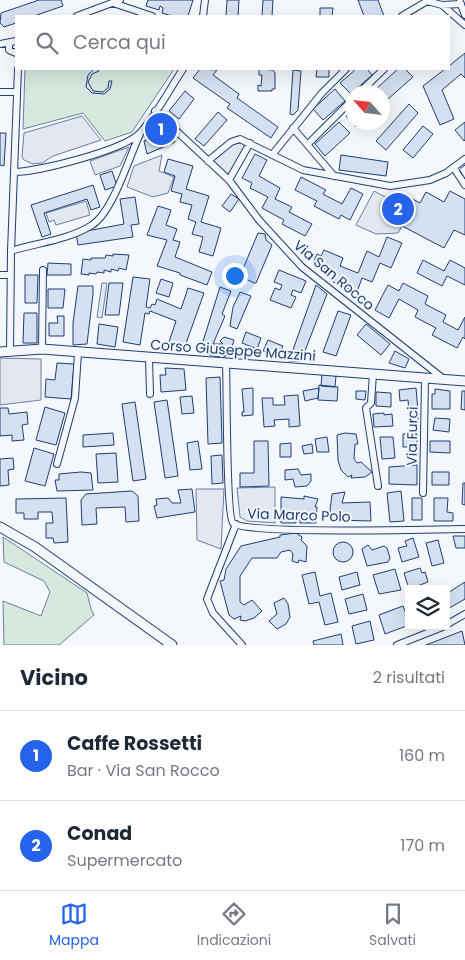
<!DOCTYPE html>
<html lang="it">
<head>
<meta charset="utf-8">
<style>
	:root { --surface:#fff; --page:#f6f6f7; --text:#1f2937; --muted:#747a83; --line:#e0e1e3; --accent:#2563eb }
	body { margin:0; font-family:Poppins,sans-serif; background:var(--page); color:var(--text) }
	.controls { position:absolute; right:15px; bottom:15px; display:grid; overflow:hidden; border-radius:0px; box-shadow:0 5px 20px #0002 }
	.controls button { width:45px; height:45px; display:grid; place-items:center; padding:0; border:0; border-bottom:1px solid var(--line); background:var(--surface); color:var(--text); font:25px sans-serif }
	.compass { position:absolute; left:345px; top:85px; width:45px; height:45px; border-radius:50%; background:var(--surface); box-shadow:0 5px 20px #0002; rotate:297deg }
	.you { position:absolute; left:234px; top:275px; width:18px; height:18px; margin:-12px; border:4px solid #fff; border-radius:50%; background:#1a73e8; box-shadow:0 0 0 8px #1a73e833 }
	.badge { display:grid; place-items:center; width:32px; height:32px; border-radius:50%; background:var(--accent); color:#fff; font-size:16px; font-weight:700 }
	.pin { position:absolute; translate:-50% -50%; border:2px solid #fff; box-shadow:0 1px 5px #0006 }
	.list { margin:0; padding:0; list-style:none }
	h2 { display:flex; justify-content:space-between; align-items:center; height:65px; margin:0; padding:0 20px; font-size:21px }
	h2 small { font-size:16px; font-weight:400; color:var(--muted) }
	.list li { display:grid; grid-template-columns:32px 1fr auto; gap:15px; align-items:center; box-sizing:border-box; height:90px; padding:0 20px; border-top:1px solid var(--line) }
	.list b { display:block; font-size:19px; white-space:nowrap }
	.list p { margin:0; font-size:16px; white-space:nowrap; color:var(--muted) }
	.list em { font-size:16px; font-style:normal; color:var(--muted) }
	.icon { flex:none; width:28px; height:28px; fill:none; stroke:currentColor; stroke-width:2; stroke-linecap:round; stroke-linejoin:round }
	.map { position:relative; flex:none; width:465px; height:645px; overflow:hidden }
	.search { position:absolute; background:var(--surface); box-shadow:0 5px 20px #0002; left:15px; right:15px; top:15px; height:55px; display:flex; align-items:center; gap:12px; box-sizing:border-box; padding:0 18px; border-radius:0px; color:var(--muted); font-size:19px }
	.sheet { height:245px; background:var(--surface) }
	nav { display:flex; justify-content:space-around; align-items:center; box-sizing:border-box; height:70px; border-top:1px solid var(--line); background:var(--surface); font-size:14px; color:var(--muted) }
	nav a { display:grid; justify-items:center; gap:2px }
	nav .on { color:var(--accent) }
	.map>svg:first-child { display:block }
	.green { fill:#d7e8df; stroke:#687fa3 }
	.parking { fill:#e3e8f0; stroke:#687fa3 }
	.building { fill:#d5e0f0; stroke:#1d3f73 }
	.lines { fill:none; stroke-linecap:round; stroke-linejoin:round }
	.minor-casing { stroke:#1d3f73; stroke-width:8 }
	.secondary-casing { stroke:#1d3f73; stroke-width:11 }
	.minor { stroke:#f4f7fb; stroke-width:6 }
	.secondary { stroke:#f4f7fb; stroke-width:9 }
	.fence { stroke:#1d3f73; stroke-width:1; stroke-dasharray:6 2.5; stroke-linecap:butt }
	.labels { text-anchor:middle; stroke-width:4; stroke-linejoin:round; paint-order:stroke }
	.street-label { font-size:14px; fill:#1d3f73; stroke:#f4f7fb }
</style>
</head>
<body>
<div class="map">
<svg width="465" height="645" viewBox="0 0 465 645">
	<rect width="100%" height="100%" fill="#f4f7fb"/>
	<path class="green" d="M 25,69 L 174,69 L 132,132 L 105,141 L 83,113 L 23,129 Z
		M 3,537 L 87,593 L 91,609 L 94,615 L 59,645 L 4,645 L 3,601 L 41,616 L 50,592 L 44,581 L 4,562 Z"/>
	<path class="parking" d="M 82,116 L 101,140 L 53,156 L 42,163 L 33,164 L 24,160 L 22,157 L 24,133 Z
		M 240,139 L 249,144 L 229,180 L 208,161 Z
		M 129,147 L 120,166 L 95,175 L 90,161 Z
		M 162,155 L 159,171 L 174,177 L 168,193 L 153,197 L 127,187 L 134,166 Z
		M 374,191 L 395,202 L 387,218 L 402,226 L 398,233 L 376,234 L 356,225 Z
		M 86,201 L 90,215 L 56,225 L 54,220 L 49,222 L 46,213 Z
		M 102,283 L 107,283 L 102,318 L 97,317 Z
		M 0,358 L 41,359 L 41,400 L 0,405 Z
		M 275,487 L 275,523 L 247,521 L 240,517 L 237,488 Z
		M 196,489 L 224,489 L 221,549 L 197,540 Z"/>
	<path class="building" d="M 39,0 L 61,0 L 63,6 L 34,16 L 16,16 L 16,23 L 4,27 L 0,23 L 1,13 Z
		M 148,0 L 193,0 L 188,16 L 172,16 L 162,13 L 163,8 L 160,6 L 159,10 L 146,6 Z
		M 227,0 L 239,0 L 238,16 L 226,16 Z
		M 263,0 L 273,0 L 272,16 L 262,16 Z
		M 358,0 L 378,0 L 384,16 L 364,16 Z
		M 320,8 L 333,8 L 332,16 L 320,16 Z
		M 465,53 L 465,78 L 461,74 L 442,90 L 454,119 L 440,125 L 423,86 L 445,69 L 449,69 L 449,66 Z
		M 94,69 L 98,69 L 99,71 L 92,74 L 88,82 L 93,91 L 103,92 L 108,88 L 109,81 L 112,81 L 110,89 L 104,94 L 92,93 L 86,87 L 88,75 Z
		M 200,69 L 217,70 L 213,75 L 239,94 L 237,98 L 278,127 L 271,138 L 227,108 L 230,104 L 193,78 Z
		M 259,69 L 273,70 L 275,73 L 275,89 L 272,89 L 272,91 L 258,91 L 258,85 L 261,86 L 262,75 L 259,75 Z
		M 317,69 L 329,69 L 329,77 L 316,77 Z
		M 356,69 L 367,69 L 372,75 L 351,94 L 340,83 Z
		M 398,69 L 405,69 L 413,77 L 388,99 L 377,88 Z
		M 293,70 L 301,71 L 298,110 L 293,115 L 290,114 Z
		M 335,89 L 345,101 L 323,120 L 313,109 Z
		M 185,91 L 194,99 L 179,119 L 169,111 Z
		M 409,104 L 418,113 L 386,150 L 376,141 Z
		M 352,110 L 352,122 L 361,122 L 356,127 L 346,116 Z
		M 218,112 L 227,120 L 204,146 L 195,139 Z
		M 339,122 L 350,133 L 325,156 L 315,144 Z
		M 465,122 L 465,140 L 464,141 L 455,130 Z
		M 423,126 L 433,134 L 413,158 L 403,150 Z
		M 167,128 L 175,142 L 147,154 L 144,141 L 149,139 L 148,135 Z
		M 0,133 L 6,133 L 4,166 L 0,165 Z
		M 255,154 L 267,160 L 259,176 L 280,188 L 275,199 L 292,207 L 289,212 L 312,224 L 305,236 L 282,224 L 284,220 L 262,208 L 268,197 L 250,188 L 252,183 L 242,178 Z
		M 341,155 L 388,162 L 386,176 L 339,170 Z
		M 168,159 L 193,166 L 186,189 L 209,196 L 201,222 L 221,228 L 213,256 L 199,252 L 203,237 L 192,234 L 196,222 L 188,219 L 192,205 L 180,202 L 182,194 L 171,191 L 175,176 L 164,172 Z
		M 112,171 L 117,186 L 105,190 L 100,175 Z
		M 301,177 L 326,190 L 323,194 L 342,204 L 351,188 L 363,194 L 350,220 L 341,215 L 339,219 L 314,206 L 317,201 L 295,190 Z
		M 93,185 L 100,207 L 91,210 L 87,199 L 44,213 L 51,234 L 42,237 L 31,205 Z
		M 450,191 L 465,199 L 465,235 L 454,230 L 444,248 L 387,218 L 401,193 L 420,203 L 426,192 L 444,202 Z
		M 231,194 L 239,199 L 230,212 L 222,206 Z
		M 135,197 L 139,224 L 131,225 L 133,237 L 78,245 L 76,233 L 124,224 L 120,199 Z
		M 158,206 L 171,210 L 166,225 L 177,229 L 173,240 L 180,242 L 175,257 L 212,272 L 207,285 L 180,275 L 180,273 L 157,266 L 167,240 L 147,235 Z
		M 258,233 L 265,234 L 266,240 L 272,245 L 256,283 L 254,283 L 240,276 Z
		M 387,237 L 402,243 L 391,268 L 380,263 L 372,282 L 362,278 L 357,292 L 333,282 L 336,275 L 313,263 L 317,254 L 321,256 L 324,250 L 343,258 L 340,266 L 358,273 L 367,251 L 379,257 Z
		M 113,254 L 129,255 L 126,270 L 119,268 L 118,271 L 111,269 L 111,272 L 104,270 L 104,273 L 97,272 L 96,274 L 89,273 L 89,275 L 81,274 L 83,259 L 91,260 L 91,258 L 105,258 L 106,255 L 113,256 Z
		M 423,260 L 444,271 L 450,260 L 465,268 L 465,285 L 447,276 L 442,286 L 417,273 Z
		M 48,263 L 71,264 L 71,275 L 47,275 Z
		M 279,270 L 306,281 L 301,293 L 293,290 L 291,295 L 296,297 L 291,308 L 270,300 L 275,288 L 280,290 L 282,285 L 274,282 Z
		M 25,275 L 38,275 L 37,303 L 25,303 Z
		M 133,277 L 150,279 L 146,307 L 150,308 L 152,304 L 155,305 L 157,299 L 181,309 L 188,288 L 204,293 L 184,349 L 168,345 L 176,321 L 150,311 L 149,314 L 145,313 L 140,345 L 123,342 Z
		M 161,279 L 173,283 L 169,297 L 156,293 Z
		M 109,283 L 123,283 L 119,315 L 105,315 Z
		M 403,283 L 428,296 L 425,304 L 446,315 L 443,322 L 458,330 L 465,317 L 465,339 L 463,337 L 457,348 L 432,335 L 436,328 L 415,317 L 418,310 L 399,299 L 389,318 L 375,310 L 388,285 L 399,291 Z
		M 316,285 L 327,294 L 301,361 L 289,361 Z
		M 78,286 L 93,286 L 93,294 L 87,344 L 73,345 L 73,323 Z
		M 220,287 L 231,291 L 222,314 L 225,316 L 213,344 L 223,344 L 220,341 L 224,337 L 234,340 L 229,356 L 226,355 L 225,357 L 220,354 L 219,357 L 213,356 L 200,351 Z
		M 48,289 L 65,289 L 63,308 L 48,308 Z
		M 240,292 L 251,296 L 237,329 L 230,326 L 233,307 Z
		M 338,311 L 351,315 L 336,356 L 323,352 Z
		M 24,313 L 37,313 L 37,343 L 23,343 Z
		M 57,316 L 64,316 L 64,336 L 49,336 L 49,323 L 58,323 Z
		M 99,324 L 118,327 L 115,347 L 97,344 Z
		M 366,324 L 390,344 L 381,355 L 357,335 Z
		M 246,332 L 261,338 L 257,349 L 242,343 Z
		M 268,340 L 283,346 L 279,357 L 263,351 Z
		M 395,351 L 409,359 L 405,368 L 389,363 Z
		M 57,363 L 74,364 L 71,399 L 45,397 L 46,379 L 55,380 Z
		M 165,368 L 184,369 L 186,390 L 161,392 L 160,375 L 166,375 Z
		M 322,374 L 336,376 L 335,387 L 321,386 Z
		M 220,377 L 222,443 L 208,444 L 206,378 Z
		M 319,385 L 338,387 L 337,401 L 318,400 Z
		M 253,388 L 253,415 L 242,416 L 242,412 L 244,412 L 242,389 Z
		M 319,388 L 318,398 L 305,401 L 303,391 Z
		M 416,388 L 418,411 L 409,412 L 408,400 L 400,401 L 399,390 Z
		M 435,389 L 450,391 L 450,409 L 432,409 L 432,394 L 435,394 Z
		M 356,391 L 366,391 L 365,400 L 356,399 Z
		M 462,391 L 465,391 L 465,410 L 461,409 Z
		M 376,392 L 391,393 L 391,407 L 376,406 Z
		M 298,395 L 300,426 L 289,427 L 289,419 L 274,420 L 275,426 L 264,427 L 262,398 L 273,398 L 273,405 L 285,405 L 284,396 Z
		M 192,396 L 194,413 L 182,414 L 180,397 Z
		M 167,400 L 178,476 L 165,478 L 154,402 Z
		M 135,402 L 146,479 L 133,481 L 122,404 Z
		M 45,407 L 65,413 L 56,445 L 36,440 Z
		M 0,408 L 8,408 L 9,414 L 27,412 L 28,424 L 22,425 L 24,440 L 12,441 L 12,435 L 0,436 Z
		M 384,413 L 384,415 L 392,414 L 393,426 L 374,427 L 373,414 Z
		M 409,416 L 418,416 L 418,423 L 409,423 Z
		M 435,418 L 450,419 L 449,432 L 433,430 Z
		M 113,433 L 114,445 L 83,447 L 83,435 Z
		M 345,433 L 356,434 L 358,444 L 355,444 L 354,459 L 357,463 L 361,462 L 372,472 L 365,477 L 351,478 L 352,475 L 348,477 L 341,470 L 338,460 L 337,435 Z
		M 403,434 L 417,434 L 417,447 L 403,447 Z
		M 327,437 L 329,452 L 317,452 L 315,439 Z
		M 380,437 L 393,437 L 395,458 L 382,459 Z
		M 198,441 L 202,469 L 190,470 L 187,443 Z
		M 254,441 L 268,441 L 269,486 L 240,487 L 240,473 L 254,473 Z
		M 430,441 L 450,441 L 450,453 L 430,452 Z
		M 291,443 L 291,457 L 280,457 L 280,444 Z
		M 312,444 L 313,453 L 304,454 L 302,446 Z
		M 34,448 L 54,454 L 45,486 L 25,481 Z
		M 116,453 L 118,482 L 98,483 L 96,454 Z
		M 222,455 L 223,483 L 212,484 L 211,456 Z
		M 13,458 L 14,469 L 8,470 L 9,485 L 0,486 L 0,459 Z
		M 417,465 L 417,485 L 389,484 L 389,467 Z
		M 298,469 L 301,475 L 311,474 L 311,481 L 307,486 L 295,487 L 293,479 L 285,480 L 285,470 Z
		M 81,472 L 91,473 L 93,490 L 57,491 L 55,480 L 59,480 L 59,474 Z
		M 432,472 L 449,472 L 449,485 L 432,485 Z
		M 463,483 L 465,483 L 465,505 L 462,504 Z
		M 192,489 L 195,512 L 157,518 L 154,506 L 157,505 L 156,499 L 168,498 L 172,503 L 181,503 L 178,490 Z
		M 132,491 L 138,496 L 139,521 L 126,522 L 125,507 L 96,508 L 97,524 L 82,525 L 81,500 L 86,494 Z
		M 401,491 L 404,521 L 390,522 L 387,493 Z
		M 345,492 L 342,503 L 370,502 L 371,521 L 333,520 L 330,510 L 332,494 Z
		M 304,496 L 318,499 L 315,507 L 317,507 L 316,523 L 300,523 L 300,515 L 296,514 L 296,523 L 281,523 L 281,497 L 304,499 Z
		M 66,498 L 68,542 L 54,543 L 53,538 L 46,538 L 46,523 L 53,523 L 52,512 L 38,512 L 38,519 L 24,519 L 24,513 L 16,513 L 16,499 Z
		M 412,498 L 422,498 L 422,520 L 412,520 Z
		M 434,498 L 448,498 L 447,512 L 453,513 L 453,521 L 434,521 Z
		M 296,533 L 302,537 L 301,540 L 307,546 L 306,562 L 299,560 L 298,563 L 292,561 L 293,554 L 290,550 L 281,552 L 277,558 L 252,558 L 240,576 L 240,602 L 244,605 L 252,600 L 262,611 L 254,618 L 245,621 L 240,620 L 241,616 L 234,619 L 229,615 L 220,581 L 224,580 L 226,569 L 241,546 L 280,537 L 280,535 Z
		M 453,536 L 465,536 L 465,548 L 456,548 Z
		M 413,538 L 419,557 L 402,562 L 398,548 L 407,546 L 405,541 Z
		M 438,540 L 444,563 L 432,566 L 426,543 Z
		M333 552a10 10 0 1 1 20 0a10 10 0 1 1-20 0Z
		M 368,545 L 372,550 L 384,546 L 387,548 L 390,558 L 388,562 L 367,566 L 362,549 Z
		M 420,568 L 422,573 L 425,572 L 428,582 L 409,589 L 404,573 Z
		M 395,569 L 401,590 L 379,594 L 373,575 Z
		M 315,572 L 320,596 L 331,593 L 338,622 L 325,625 L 319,602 L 309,604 L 302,575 Z
		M 357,572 L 360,585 L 342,590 L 339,577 Z
		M 465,582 L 465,599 L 446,610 L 446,594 Z
		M 363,594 L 367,610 L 349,614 L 345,599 Z
		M 284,598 L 288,604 L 290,617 L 286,624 L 277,629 L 269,621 L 277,614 L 274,603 Z
		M 403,606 L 406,614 L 409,613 L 409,625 L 385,634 L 379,615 Z
		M 370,621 L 374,640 L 356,644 L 352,626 Z
		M 462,631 L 465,645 L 426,645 Z
		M 341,634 L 343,645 L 314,645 L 313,641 Z"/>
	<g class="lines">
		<g class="minor-casing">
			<path id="minor" d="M 427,1 L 442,5 L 461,4
				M 460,2 L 465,15
				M 113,3 L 152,16
				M 442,5 L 465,25
				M 77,16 L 120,0
				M 203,16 L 205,0
				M 402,16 L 429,0
				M 9,43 L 9,50 L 16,53
				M 0,44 L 16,41
				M 0,92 L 16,92
				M 360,92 L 384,69
				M 155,111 L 229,180 L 259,220 L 302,267 L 445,380
				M 293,128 L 334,176
				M 308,144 L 352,100
				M 272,155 L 322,93 L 346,69
				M 208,161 L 231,142 L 240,139 L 303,170 L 390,186 L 430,180 L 446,173 L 465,159
				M 454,168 L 465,185
				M 14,172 C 38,172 124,150 140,133 C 157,114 169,90 183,69
				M 229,180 L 250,143
				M 11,251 C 36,243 69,240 92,225 C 113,212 129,157 140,134
				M 0,275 L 10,275
				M 42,349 L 43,270
				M 10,351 L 11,251 L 18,69
				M 149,358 L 150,394
				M 226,364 C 227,384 226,516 233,523 C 246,535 435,529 465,529
				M 373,374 L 371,403 L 366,408 L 378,486
				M 57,464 L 75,398 L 78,353
				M 423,493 L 425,379
				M 236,524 L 207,599 L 213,613 L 242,645
				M 446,625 L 465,614
				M 397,645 L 445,626"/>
		</g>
		<g class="secondary-casing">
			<path id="secondary" d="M 0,352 L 42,349 L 465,381
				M 0,527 L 35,547 L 172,645"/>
		</g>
		<use href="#minor" class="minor"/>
		<use href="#secondary" class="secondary"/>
		<path class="fence" d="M 465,165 L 459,170 L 465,179"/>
	</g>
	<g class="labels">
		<g class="street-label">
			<text transform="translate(334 275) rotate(40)" y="5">Via San Rocco</text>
			<text transform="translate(233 350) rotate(4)" y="5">Corso Giuseppe Mazzini</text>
			<text transform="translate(412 436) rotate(-89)" y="5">Via Furci</text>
			<text transform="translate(299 515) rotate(2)" y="5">Via Marco Polo</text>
		</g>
	</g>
</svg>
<div class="controls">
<button><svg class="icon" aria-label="layers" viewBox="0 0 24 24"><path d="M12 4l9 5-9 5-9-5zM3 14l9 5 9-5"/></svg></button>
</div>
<svg class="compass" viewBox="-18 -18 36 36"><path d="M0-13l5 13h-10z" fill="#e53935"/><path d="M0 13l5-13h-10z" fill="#747a83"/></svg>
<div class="you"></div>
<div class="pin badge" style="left:161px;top:129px">1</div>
<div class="pin badge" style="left:398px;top:209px">2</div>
<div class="search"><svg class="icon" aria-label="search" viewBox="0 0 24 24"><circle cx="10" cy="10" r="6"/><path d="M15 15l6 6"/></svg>Cerca qui</div>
</div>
<section class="sheet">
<h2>Vicino<small>2 risultati</small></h2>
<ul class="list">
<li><span class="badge">1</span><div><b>Caffe Rossetti</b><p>Bar · Via San Rocco</p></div><em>160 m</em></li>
<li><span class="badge">2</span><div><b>Conad</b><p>Supermercato</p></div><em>170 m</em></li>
</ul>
</section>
<nav>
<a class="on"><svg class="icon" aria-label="map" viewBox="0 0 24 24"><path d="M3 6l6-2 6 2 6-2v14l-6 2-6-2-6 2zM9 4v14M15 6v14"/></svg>Mappa</a>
<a><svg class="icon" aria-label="directions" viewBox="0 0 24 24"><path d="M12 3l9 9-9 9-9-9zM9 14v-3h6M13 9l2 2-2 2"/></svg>Indicazioni</a>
<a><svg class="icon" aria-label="saved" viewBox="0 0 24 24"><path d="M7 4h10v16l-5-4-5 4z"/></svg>Salvati</a>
</nav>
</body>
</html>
